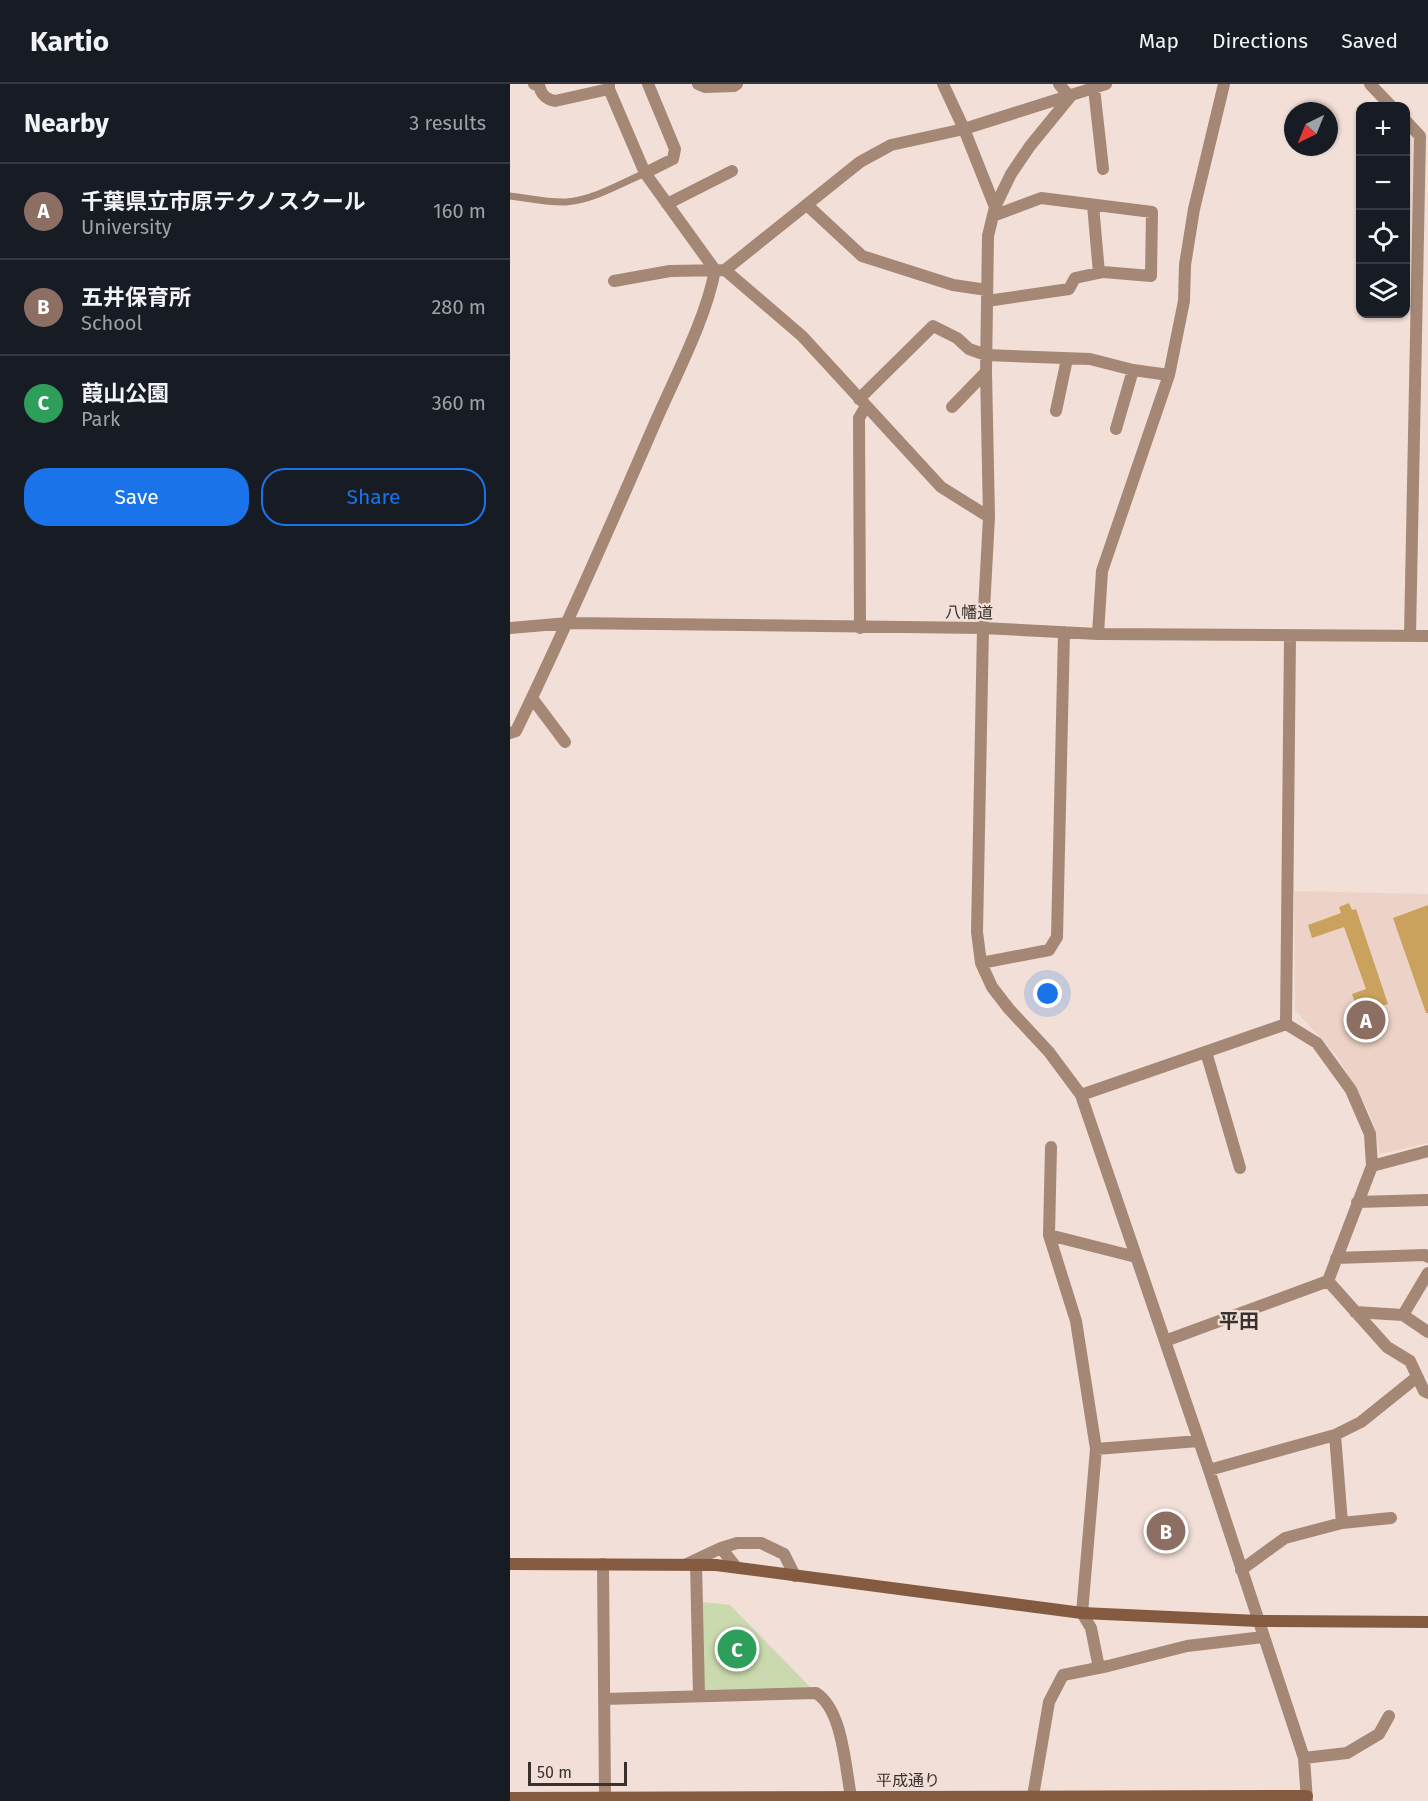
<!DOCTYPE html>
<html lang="en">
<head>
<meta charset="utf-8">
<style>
	:root { --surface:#171b24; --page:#242831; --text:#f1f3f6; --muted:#9ea1a6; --line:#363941; --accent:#1a73e8 }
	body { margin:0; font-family:"Fira Sans","Noto Sans JP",sans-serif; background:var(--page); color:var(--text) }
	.controls { position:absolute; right:18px; top:18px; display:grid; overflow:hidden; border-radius:12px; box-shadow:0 2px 4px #0004 }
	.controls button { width:54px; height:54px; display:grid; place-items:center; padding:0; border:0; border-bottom:2px solid var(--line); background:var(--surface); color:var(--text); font:30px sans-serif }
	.compass { position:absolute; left:774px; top:18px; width:54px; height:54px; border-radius:50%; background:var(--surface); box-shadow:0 2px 4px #0004; rotate:223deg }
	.scale { position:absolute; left:18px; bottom:15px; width:99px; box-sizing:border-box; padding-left:6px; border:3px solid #39312e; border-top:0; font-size:16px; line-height:21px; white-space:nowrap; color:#39312e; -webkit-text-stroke:4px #f2dfd7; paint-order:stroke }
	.you { position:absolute; left:538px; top:910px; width:21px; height:21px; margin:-15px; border:4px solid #fff; border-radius:50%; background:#1a73e8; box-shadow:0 0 0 9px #1a73e833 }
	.badge { display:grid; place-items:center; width:39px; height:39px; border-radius:50%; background:var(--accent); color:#fff; font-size:20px; font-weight:700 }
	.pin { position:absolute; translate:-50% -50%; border:3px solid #fff; box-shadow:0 2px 6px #0006 }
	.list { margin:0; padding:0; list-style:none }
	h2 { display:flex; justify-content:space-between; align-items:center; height:78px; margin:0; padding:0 24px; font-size:26px }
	h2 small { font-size:20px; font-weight:400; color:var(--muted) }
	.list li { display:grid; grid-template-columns:39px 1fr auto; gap:18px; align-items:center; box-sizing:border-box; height:96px; padding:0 24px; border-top:2px solid var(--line) }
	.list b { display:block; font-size:22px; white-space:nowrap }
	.list p { margin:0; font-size:20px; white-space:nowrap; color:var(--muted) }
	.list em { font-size:20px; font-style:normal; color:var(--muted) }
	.actions { display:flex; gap:12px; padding:18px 24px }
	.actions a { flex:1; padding:14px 0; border:2px solid var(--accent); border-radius:24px; text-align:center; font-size:21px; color:var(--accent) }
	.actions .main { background:var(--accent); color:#fff }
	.icon { flex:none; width:33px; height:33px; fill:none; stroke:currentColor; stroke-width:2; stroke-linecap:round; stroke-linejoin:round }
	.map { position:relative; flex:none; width:918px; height:1717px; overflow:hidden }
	header { display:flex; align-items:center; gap:36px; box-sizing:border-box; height:84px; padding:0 30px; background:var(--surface); border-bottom:2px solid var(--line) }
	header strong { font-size:28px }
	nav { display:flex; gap:33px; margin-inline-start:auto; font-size:21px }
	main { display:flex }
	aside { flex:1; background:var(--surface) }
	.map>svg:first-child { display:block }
	.built { fill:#edd3c7 }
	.green { fill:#cbdaae }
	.building { fill:#caa25d }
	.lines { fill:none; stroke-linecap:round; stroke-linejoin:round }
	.lane { stroke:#a58775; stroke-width:7 }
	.street { stroke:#a58775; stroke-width:12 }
	.secondary { stroke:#845b40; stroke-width:12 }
	.labels { text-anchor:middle; stroke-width:4.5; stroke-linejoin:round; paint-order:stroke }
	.street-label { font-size:16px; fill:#39312e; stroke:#f2dfd7 }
	.quarter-label { font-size:20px; font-weight:bold; fill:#39312e; stroke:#f2dfd7 }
</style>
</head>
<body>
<header>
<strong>Kartio</strong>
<nav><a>Map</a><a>Directions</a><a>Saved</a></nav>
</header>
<main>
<aside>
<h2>Nearby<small>3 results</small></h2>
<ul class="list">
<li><span class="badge" style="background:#8d6e63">A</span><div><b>千葉県立市原テクノスクール</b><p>University</p></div><em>160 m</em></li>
<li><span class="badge" style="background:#8d6e63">B</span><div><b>五井保育所</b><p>School</p></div><em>280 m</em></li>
<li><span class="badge" style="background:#2e9e5b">C</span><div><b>葭山公園</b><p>Park</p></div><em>360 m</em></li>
</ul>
<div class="actions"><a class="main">Save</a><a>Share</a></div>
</aside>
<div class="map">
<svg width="918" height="1717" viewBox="0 0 918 1717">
	<rect width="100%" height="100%" fill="#f2dfd7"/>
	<path class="built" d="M 784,807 L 918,810 L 918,1059 L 870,1070 L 864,1042 L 856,1022 L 827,972 L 785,926 Z"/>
	<path class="green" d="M 193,1518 L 220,1521 L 306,1609 L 189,1612 Z"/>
	<path class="building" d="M 839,819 L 842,826 L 846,825 L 878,920 L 862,925 L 859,918 L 846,922 L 842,910 L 856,905 L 834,843 L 802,854 L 798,841 L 831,829 L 829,823 Z
		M 918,821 L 918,929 L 916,929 L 883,834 Z"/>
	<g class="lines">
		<path class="lane" d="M 0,112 C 18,114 38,119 56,118 C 83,116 110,100 135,89"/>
		<path class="street" d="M 24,0 L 29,1 C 31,11 36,15 45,17 L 99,5
			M 188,0 L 195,3 L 224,2 L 227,0
			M 433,0 L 454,45 L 485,123
			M 549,0 L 560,13 L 520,62 L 501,90 L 485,123 L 478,152 L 476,288 L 479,433 L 473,544 L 467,848 L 471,879 L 482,903 L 499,925 L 539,968 L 571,1011 L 699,1386 L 794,1674 L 797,1717
			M 860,0 L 881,22
			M 584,4 L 593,85
			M 896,37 L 910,52 L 900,551
			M 135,89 L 163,75 L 165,65 L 138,0
			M 157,120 L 222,87
			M 297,121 L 352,172 L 443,201 L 477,206
			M 583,121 L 589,189
			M 215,186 L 292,252 L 431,403 L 479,433
			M 104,197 L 160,187 L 215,186 L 350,78 L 381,61 L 454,45 L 596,0
			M 477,217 L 559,205 L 565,194 L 593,188 L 641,192 L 642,128 L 531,114 L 483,132
			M 349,315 L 423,242 L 447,254 L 459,265 L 476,271 L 580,275 L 623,286 L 659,291
			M 442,323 L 476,288
			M 546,327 L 557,275
			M 606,345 L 623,286
			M 0,544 L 58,539 L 473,544 L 588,550 L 918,552
			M 350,544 L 349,334 L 356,322
			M 588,550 L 592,487 L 659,291 L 674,217 L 675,181 L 684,125 L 714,0
			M 22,614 L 55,658
			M 0,649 L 6,647 C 55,546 100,443 145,339 C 165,293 196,235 205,186 L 135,89 L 99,5 L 99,0
			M 471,879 L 539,866 L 547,853 L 554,548
			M 776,940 L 807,959 L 841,1006 L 860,1050 L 862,1082 L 818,1197 L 877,1263 L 900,1277 L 914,1307 L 918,1309
			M 776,940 L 780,552
			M 696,968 L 730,1084
			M 571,1011 L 776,940
			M 541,1063 L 539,1151 L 566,1237 L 586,1365 L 572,1529 L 581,1544 L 589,1584
			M 862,1082 L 918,1067
			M 847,1118 L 918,1116
			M 539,1151 L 626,1173
			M 826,1174 L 915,1171 L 918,1173
			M 845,1228 L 893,1231 L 918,1248
			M 893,1231 L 918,1189
			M 655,1257 L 818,1197
			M 825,1351 L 832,1439
			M 586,1365 L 689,1357
			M 699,1386 L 825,1351 L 851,1338 L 907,1293
			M 211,1464 L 226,1483
			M 93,1480 L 95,1713
			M 177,1480 L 211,1464 L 227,1459 L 251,1459 L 274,1470 L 285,1492
			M 186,1480 L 189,1612
			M 731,1486 L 775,1454 L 832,1439 L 881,1434
			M 94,1615 L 306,1609 C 333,1626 335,1683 341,1712
			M 794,1674 L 837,1669 L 869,1650 L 879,1632
			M 523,1712 L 539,1618 L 553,1591 L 598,1582 L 677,1562 L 753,1553"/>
		<path class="secondary" d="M 0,1480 L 206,1481 L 572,1529 L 748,1537 L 918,1538
			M 0,1714 L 797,1712"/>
	</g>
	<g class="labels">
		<g class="street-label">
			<text transform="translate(459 528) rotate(1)" y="6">八幡道</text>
			<text x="398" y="1702">平成通り</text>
		</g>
		<g class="quarter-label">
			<text x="729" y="1244">平田</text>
		</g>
	</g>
</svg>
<div class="controls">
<button>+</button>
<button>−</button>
<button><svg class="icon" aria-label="locate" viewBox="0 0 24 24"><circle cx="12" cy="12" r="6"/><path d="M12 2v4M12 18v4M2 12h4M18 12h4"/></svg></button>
<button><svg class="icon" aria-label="layers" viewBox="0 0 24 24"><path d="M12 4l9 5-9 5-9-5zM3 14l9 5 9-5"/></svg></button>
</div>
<svg class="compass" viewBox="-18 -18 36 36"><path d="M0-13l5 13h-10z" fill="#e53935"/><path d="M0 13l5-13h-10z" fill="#9ea1a6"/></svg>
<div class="scale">50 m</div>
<div class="you"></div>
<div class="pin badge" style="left:856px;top:936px;background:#8d6e63">A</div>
<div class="pin badge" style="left:656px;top:1447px;background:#8d6e63">B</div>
<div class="pin badge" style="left:227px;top:1565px;background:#2e9e5b">C</div>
</div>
</main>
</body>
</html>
